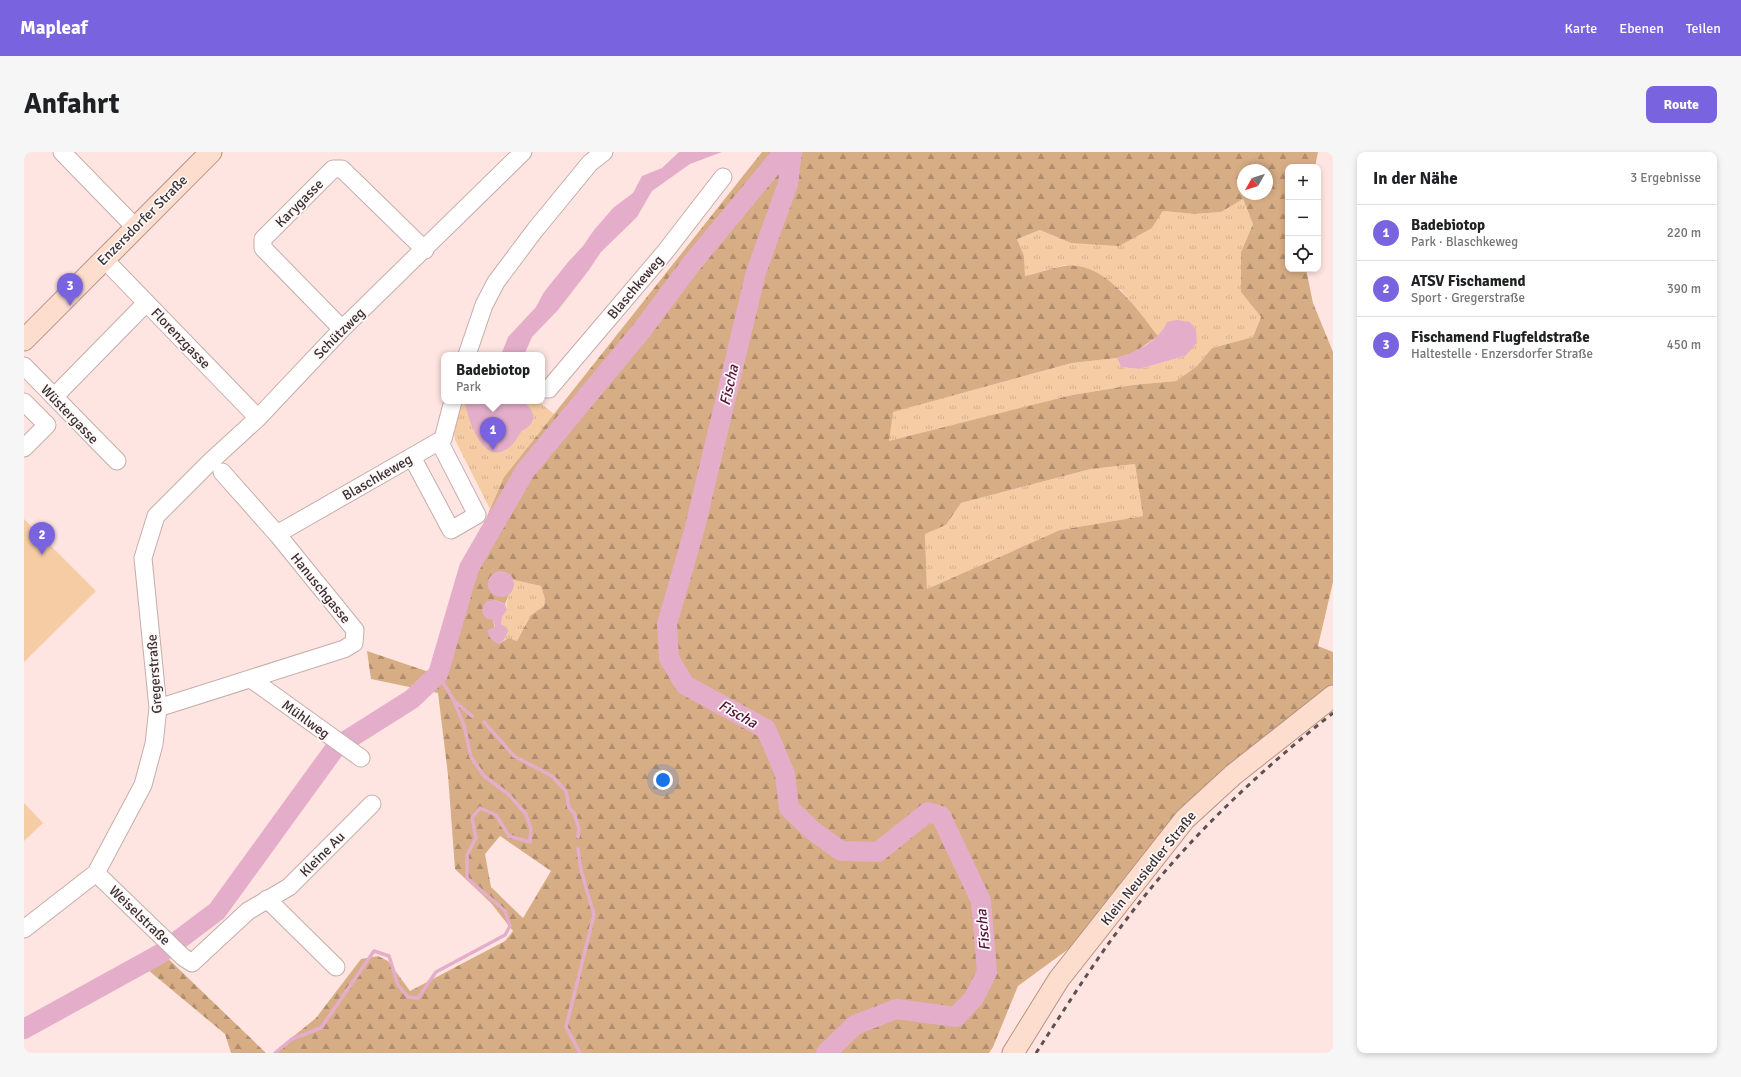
<!DOCTYPE html>
<html lang="de">
<head>
<meta charset="utf-8">
<style>
	:root { --surface:#fff; --page:#f6f6f6; --text:#202124; --muted:#757577; --line:#e0e0e0; --accent:#7963de }
	body { margin:0; font-family:Signika,sans-serif; background:var(--page); color:var(--text) }
	.controls { position:absolute; right:12px; top:12px; display:grid; overflow:hidden; border-radius:8px; box-shadow:0 2px 6px #0003 }
	.controls button { width:36px; height:36px; display:grid; place-items:center; padding:0; border:0; border-bottom:1px solid var(--line); background:var(--surface); color:var(--text); font:20px sans-serif }
	.compass { position:absolute; left:1213px; top:12px; width:36px; height:36px; border-radius:50%; background:var(--surface); box-shadow:0 2px 6px #0003; rotate:231deg }
	.you { position:absolute; left:639px; top:628px; width:14px; height:14px; margin:-10px; border:3px solid #fff; border-radius:50%; background:#1a73e8; box-shadow:0 0 0 6px #1a73e833 }
	.badge { display:grid; place-items:center; width:26px; height:26px; border-radius:50%; background:var(--accent); color:#fff; font-size:13px; font-weight:700 }
	.pin { position:absolute; translate:-50% -33px; filter:drop-shadow(0 1px 2px #0008) }
	.pin::after { content:''; position:absolute; top:21px; width:14px; height:12px; background:inherit; clip-path:polygon(0 0,100% 0,50% 100%) }
	.popup { position:absolute; left:417px; top:200px; width:104px; height:52px; box-sizing:border-box; display:grid; place-content:center; border-radius:8px; background:var(--surface); filter:drop-shadow(0 1px 3px #0005); font-size:13px; white-space:nowrap; color:var(--muted) }
	.popup b { font-size:15px; color:var(--text) }
	.popup::after { content:''; position:absolute; left:50%; top:100%; margin-left:-8px; border:8px solid transparent; border-top-color:var(--surface) }
	.list { margin:0; padding:0; list-style:none }
	h2 { display:flex; justify-content:space-between; align-items:center; height:52px; margin:0; padding:0 16px; font-size:17px }
	h2 small { font-size:13px; font-weight:400; color:var(--muted) }
	.list li { display:grid; grid-template-columns:26px 1fr auto; gap:12px; align-items:center; box-sizing:border-box; height:56px; padding:0 16px; border-top:1px solid var(--line) }
	.list b { display:block; font-size:15px; white-space:nowrap }
	.list p { margin:0; font-size:13px; white-space:nowrap; color:var(--muted) }
	.list em { font-size:13px; font-style:normal; color:var(--muted) }
	.icon { flex:none; width:22px; height:22px; fill:none; stroke:currentColor; stroke-width:2; stroke-linecap:round; stroke-linejoin:round }
	.map { position:relative; flex:none; width:1309px; height:901px; overflow:hidden; border-radius:8px }
	header { display:flex; align-items:center; gap:24px; box-sizing:border-box; height:56px; padding:0 20px; background:var(--accent); color:#fff }
	header strong { font-size:19px }
	nav { display:flex; gap:22px; margin-inline-start:auto; font-size:14px }
	.intro { display:flex; align-items:center; justify-content:space-between; box-sizing:border-box; height:96px; padding:0 24px }
	h1 { margin:0; font-size:28px }
	.button { padding:10px 18px; border-radius:8px; background:var(--accent); color:#fff; font-size:14px; font-weight:700 }
	main { display:flex; gap:24px; padding:0 24px }
	aside { flex:1; background:var(--surface); border-radius:8px; box-shadow:0 2px 6px #0003 }
	.map>svg:first-child { display:block }
	.grass { fill:url(#grass-tufts) }
	.forest { fill:url(#forest-firs); fill-rule:evenodd }
	.pitch { fill:#f6cca4 }
	.water { fill:#e4aeca }
	.lines { fill:none; stroke-linecap:round; stroke-linejoin:round }
	.stream { stroke:#e4aeca; stroke-width:3.5 }
	.river { stroke:#e4aeca; stroke-width:20 }
	.minor-casing { stroke:#c5adaa; stroke-width:19 }
	.major-casing { stroke:#b79282; stroke-width:23 }
	.minor { stroke:#fff; stroke-width:17 }
	.major { stroke:#fcddce; stroke-width:21 }
	.rail { stroke:#5e5150; stroke-width:3; stroke-dasharray:5 5; stroke-linecap:butt }
	.labels { text-anchor:middle; stroke-width:3.5; stroke-linejoin:round; paint-order:stroke }
	.street-label { font-size:14px; fill:#3b3130; stroke:#fdf8f7 }
	.water-label { font-size:15px; font-style:italic; fill:#53153b; stroke:#fdf8f7 }
</style>
</head>
<body>
<header>
<strong>Mapleaf</strong>
<nav><a>Karte</a><a>Ebenen</a><a>Teilen</a></nav>
</header>
<div class="intro"><h1>Anfahrt</h1><a class="button">Route</a></div>
<main>
<div class="map">
<svg width="1309" height="901" viewBox="0 0 1309 901">
	<defs>
		<pattern id="grass-tufts" width="24" height="20" patternUnits="userSpaceOnUse"><rect width="24" height="20" fill="#f6cca4"/><path d="M3 7l-1-3M5 7V3M7 7l1-3M15 17l-1-3M17 17v-4M19 17l1-3" fill="none" stroke="#d4b08e"/></pattern>
		<pattern id="forest-firs" width="22" height="20" patternUnits="userSpaceOnUse"><rect width="22" height="20" fill="#d7ad85"/><path d="M5 1l3.5 6h-7zM16 11l3.5 6h-7z" fill="#b08d6d"/></pattern>
	</defs>
	<rect width="100%" height="100%" fill="#ffe5e2"/>
	<path class="grass" d="M 1219,47 L 1229,72 L 1217,100 L 1217,140 L 1237,165 L 1229,185 L 1188,196 L 1173,214 L 1152,229 L 1109,233 L 1048,243 L 864,290 L 868,260 L 1048,211 L 1093,206 L 1097,215 L 1115,217 L 1161,204 L 1141,175 L 1134,184 L 1097,138 L 1041,113 L 1001,124 L 1000,104 L 993,87 L 1016,78 L 1047,91 L 1128,76 L 1139,59 L 1170,62 L 1197,60 Z
		M 433,249 L 514,249 L 530,262 L 480,325 L 466,357 L 431,288 L 428,271 Z
		M 1111,312 L 1119,364 L 1036,378 L 903,437 L 901,382 L 922,373 L 937,351 L 1067,317 Z
		M 490,428 L 517,434 L 521,447 L 520,454 L 507,463 L 493,489 L 485,486 L 479,489 L 484,480 L 477,472 L 478,465 L 483,458 C 480,447 489,439 490,428 Z"/>
	<path class="forest" d="M 738,0 L 1294,0 L 1291,15 L 1264,15 L 1264,117 L 1282,117 L 1289,151 L 1309,200 L 1309,430 L 1294,494 L 1309,500 L 1309,536 L 1166,649 L 1050,793 L 994,834 L 969,895 L 965,901 L 249,901 L 292,866 L 337,807 L 354,804 L 364,809 L 386,839 L 481,789 L 489,779 L 467,751 L 431,717 L 424,623 L 414,541 L 347,527 L 343,499 L 408,521 L 444,408 L 480,325 ZM 1219,18 L 1243,18 L 1243,42 L 1219,42 ZM 1219,47 L 1229,72 L 1217,100 L 1217,140 L 1237,165 L 1229,185 L 1188,196 L 1173,214 L 1152,229 L 1109,233 L 1048,243 L 865,289 L 869,260 L 1048,211 L 1093,206 L 1111,200 L 1134,184 C 1112,156 1080,108 1040,114 C 1027,116 1014,121 1001,124 L 1000,104 L 993,87 L 1016,78 L 1047,91 L 1095,94 L 1128,76 L 1139,59 L 1170,62 L 1197,60 ZM 1111,312 L 1119,364 L 1036,378 L 903,437 L 901,382 L 922,373 L 937,351 L 1067,317 ZM 475,420 L 482,421 L 490,428 L 517,434 L 521,447 L 520,454 L 507,463 L 493,489 L 485,486 L 474,492 L 469,468 L 471,448 L 481,452 L 485,442 L 477,445 ZM 476,684 L 527,719 L 499,766 L 467,735 L 461,702 Z
		M 133,796 L 242,901 L 207,901 L 201,882 L 124,818 Z"/>
	<path class="pitch" d="M 0,367 L 72,439 L 0,510 Z
		M 0,651 L 19,671 L 0,689 Z"/>
	<path class="water" d="M 655,0 L 698,0 L 666,12 L 628,39 L 613,65 L 577,100 L 565,118 L 534,158 L 508,185 L 500,203 L 477,203 L 484,185 L 512,155 L 520,140 L 545,109 L 559,94 L 570,78 L 589,56 L 609,41 L 618,24 L 638,16 Z
		M 1153,168 L 1166,170 L 1172,178 L 1173,191 L 1161,204 L 1115,217 L 1097,215 L 1093,206 C 1112,200 1135,189 1143,170 Z
		M 442,249 L 499,250 C 508,256 514,266 504,275 C 502,277 498,278 497,280 C 494,284 492,289 488,293 C 461,319 445,271 441,251 Z
		M464 432a13 13 0 1 1 26 0a13 13 0 1 1-26 0Z
		M 471,448 L 481,452 L 483,458 L 478,465 L 477,472 L 483,476 L 484,480 L 479,489 L 474,492 L 466,486 L 463,478 L 471,475 L 469,468 L 463,467 L 458,461 L 459,454 L 463,449 Z"/>
	<g class="lines">
		<path class="stream" d="M 429,548 L 448,564
			M 460,570 L 490,604 L 528,624 L 542,639 L 545,656 L 550,661 L 555,676 L 554,685
			M 554,697 L 557,718 L 570,763 L 542,875 L 556,901
			M 251,901 L 268,887 L 297,876 L 350,799 L 365,804 L 374,833 L 384,845 L 394,846 L 412,820 L 481,783 L 486,774 L 481,759 L 443,726 L 443,703 L 452,686 L 448,666 L 456,656 L 472,663 L 485,684 L 506,690 L 507,677 L 502,662 L 484,642 L 460,624 L 447,605 L 440,573 L 429,547 L 414,522"/>
		<path class="river" d="M 768,0 L 764,32 L 732,120 L 670,379 L 643,472 L 645,506 L 661,533 L 742,577 L 761,622 L 765,656 L 788,678 L 817,699 L 854,700 L 904,660 L 917,664 L 957,749 L 963,820 L 950,846 L 932,865 L 872,857 L 831,873 L 802,901
			M 0,877 L 136,802 L 193,759 L 312,595 L 388,547 L 414,522 L 445,416 L 501,319 L 618,178 L 668,111 L 760,0"/>
		<g class="minor-casing">
			<path id="minor" d="M 38,0 L 111,75
				M 80,107 L 234,266
				M 318,177 L 239,96 L 239,87 L 309,17 L 318,17 L 401,98
				M 443,203 L 460,153 L 472,130 L 511,78 L 566,11 L 580,0
				M 0,214 L 93,309
				M 518,237 L 525,237 L 529,232 L 641,100 L 699,25
				M 30,245 L 122,151
				M 0,250 L 23,273 L 0,296
				M 388,305 L 427,378 L 453,363 L 415,289
				M 253,382 L 419,287 L 429,249
				M 227,527 L 337,606
				M 134,556 L 320,497 L 330,491 L 331,478 L 253,382 L 198,320
				M 72,721 L 159,805 L 168,811 L 224,759 L 265,735 L 348,652
				M 243,747 L 312,815
				M 0,777 L 72,721 L 119,633 L 130,592 L 134,556 L 119,406 L 132,364 L 187,309 L 234,266 L 318,177 L 499,0"/>
		</g>
		<g class="major-casing">
			<path id="major" d="M 0,188 L 187,0
				M 989,901 L 1035,827 L 1161,667 L 1209,623 L 1309,544"/>
		</g>
		<use href="#minor" class="minor"/>
		<use href="#major" class="major"/>
		<path class="rail" d="M 1012,901 C 1041,857 1069,811 1102,768 C 1161,689 1232,622 1309,561"/>
	</g>
	<g class="labels">
		<g class="street-label">
			<text transform="translate(275 51) rotate(-45)" y="5">Karygasse</text>
			<text transform="translate(118 68) rotate(-45)" y="5">Enzersdorfer Straße</text>
			<text transform="translate(611 135) rotate(-50)" y="5">Blaschkeweg</text>
			<text transform="translate(315 181) rotate(-45)" y="5">Schützweg</text>
			<text transform="translate(157 186) rotate(46)" y="5">Florenzgasse</text>
			<text transform="translate(46 262) rotate(46)" y="5">Wüstergasse</text>
			<text transform="translate(353 325) rotate(-30)" y="5">Blaschkeweg</text>
			<text transform="translate(297 436) rotate(51)" y="5">Hanuschgasse</text>
			<text transform="translate(130 522) rotate(-94)" y="5">Gregerstraße</text>
			<text transform="translate(282 567) rotate(36)" y="5">Mühlweg</text>
			<text transform="translate(298 702) rotate(-45)" y="5">Kleine Au</text>
			<text transform="translate(1124 716) rotate(-51)" y="5">Klein Neusiedler Straße</text>
			<text transform="translate(116 763) rotate(44)" y="5">Weiselstraße</text>
		</g>
		<g class="water-label">
			<text transform="translate(705 233) rotate(-77)" y="5">Fischa</text>
			<text transform="translate(714 562) rotate(29)" y="5">Fischa</text>
			<text transform="translate(959 778) rotate(-95)" y="5">Fischa</text>
		</g>
	</g>
</svg>
<div class="controls">
<button>+</button>
<button>−</button>
<button><svg class="icon" aria-label="locate" viewBox="0 0 24 24"><circle cx="12" cy="12" r="6"/><path d="M12 2v4M12 18v4M2 12h4M18 12h4"/></svg></button>
</div>
<svg class="compass" viewBox="-18 -18 36 36"><path d="M0-13l5 13h-10z" fill="#e53935"/><path d="M0 13l5-13h-10z" fill="#757577"/></svg>
<div class="you"></div>
<div class="pin badge" style="left:469px;top:298px">1</div>
<div class="popup"><b>Badebiotop</b>Park</div>
<div class="pin badge" style="left:18px;top:403px">2</div>
<div class="pin badge" style="left:46px;top:154px">3</div>
</div>
<aside>
<h2>In der Nähe<small>3 Ergebnisse</small></h2>
<ul class="list">
<li><span class="badge">1</span><div><b>Badebiotop</b><p>Park · Blaschkeweg</p></div><em>220 m</em></li>
<li><span class="badge">2</span><div><b>ATSV Fischamend</b><p>Sport · Gregerstraße</p></div><em>390 m</em></li>
<li><span class="badge">3</span><div><b>Fischamend Flugfeldstraße</b><p>Haltestelle · Enzersdorfer Straße</p></div><em>450 m</em></li>
</ul>
</aside>
</main>
</body>
</html>
